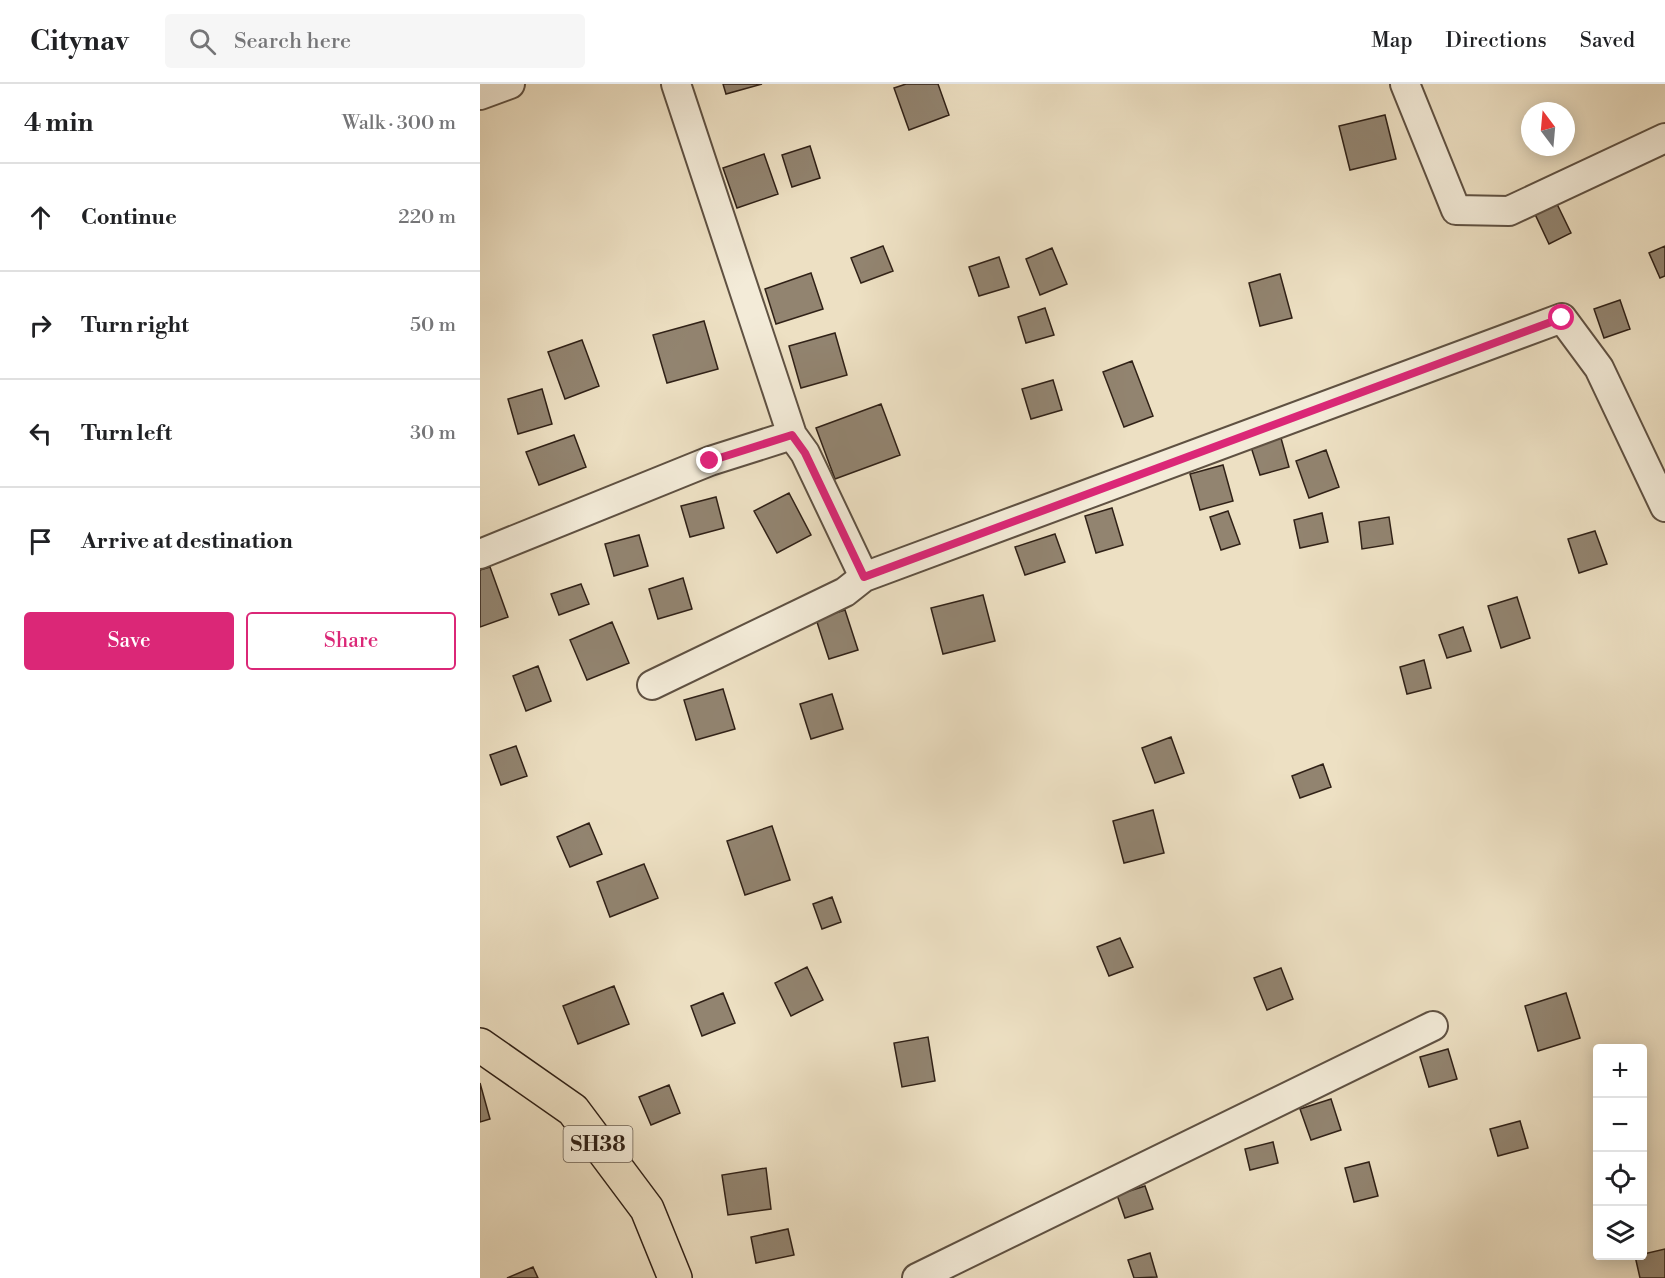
<!DOCTYPE html>
<html lang="en">
<head>
<meta charset="utf-8">
<style>
	:root { --surface:#fff; --page:#f6f6f6; --text:#202124; --muted:#757577; --line:#e0e0e0; --accent:#db2777 }
	body { margin:0; font-family:"Libre Bodoni",serif; background:var(--page); color:var(--text) }
	.controls { position:absolute; right:18px; bottom:18px; display:grid; overflow:hidden; border-radius:6px; box-shadow:0 3px 15px #0003 }
	.controls button { width:54px; height:54px; display:grid; place-items:center; padding:0; border:0; border-bottom:2px solid var(--line); background:var(--surface); color:var(--text); font:30px sans-serif }
	.compass { position:absolute; left:1041px; top:18px; width:54px; height:54px; border-radius:50%; background:var(--surface); box-shadow:0 3px 15px #0003; rotate:344deg }
	.stop { position:absolute; width:18px; height:18px; margin:-14px; border:4px solid #db2777; border-radius:50%; background:#fff }
	.stop.end { background:#db2777; border-color:#fff; box-shadow:0 2px 6px #0008 }
	.list { margin:0; padding:0; list-style:none }
	h2 { display:flex; justify-content:space-between; align-items:center; height:78px; margin:0; padding:0 24px; font-size:26px }
	h2 small { font-size:20px; font-weight:400; color:var(--muted) }
	.list li { display:grid; grid-template-columns:39px 1fr auto; gap:18px; align-items:center; box-sizing:border-box; height:108px; padding:0 24px; border-top:2px solid var(--line) }
	.list b { display:block; font-size:22px; white-space:nowrap }
	.list em { font-size:20px; font-style:normal; color:var(--muted) }
	.actions { display:flex; gap:12px; padding:18px 24px }
	.actions a { flex:1; padding:14px 0; border:2px solid var(--accent); border-radius:6px; text-align:center; font-size:21px; color:var(--accent) }
	.actions .main { background:var(--accent); color:#fff }
	.icon { flex:none; width:33px; height:33px; fill:none; stroke:currentColor; stroke-width:2; stroke-linecap:round; stroke-linejoin:round }
	.map { position:relative; flex:none; width:1185px; height:1194px; overflow:hidden }
	header { display:flex; align-items:center; gap:36px; box-sizing:border-box; height:84px; padding:0 30px; background:var(--surface); border-bottom:2px solid var(--line) }
	header strong { font-size:28px }
	nav { display:flex; gap:33px; margin-inline-start:auto; font-size:21px }
	.search { width:420px; height:54px; background:var(--page); display:flex; align-items:center; gap:15px; box-sizing:border-box; padding:0 21px; border-radius:6px; color:var(--muted); font-size:22px }
	main { display:flex }
	aside { flex:1; background:var(--surface) }
	.map>svg:first-child { display:block }
	.building { fill:#928470; stroke:#302117; stroke-width:1.5 }
	.lines { fill:none; stroke-linecap:round; stroke-linejoin:round }
	.minor-casing { stroke:#5f5142; stroke-width:32 }
	.major-casing { stroke:#302117; stroke-width:36 }
	.minor { stroke:#f3ebd8; stroke-width:28 }
	.major { stroke:#ede0c3; stroke-width:33 }
	.route { stroke:#db2777; stroke-width:8 }
	.labels { text-anchor:middle; stroke-width:5; stroke-linejoin:round; paint-order:stroke }
	.shield { fill:#f3ebd8; stroke:#6a5e51; stroke-width:1.5 }
	.shield-label { font-size:21px; font-weight:bold; fill:#302117 }
</style>
</head>
<body>
<header>
<strong>Citynav</strong>
<div class="search"><svg class="icon" aria-label="search" viewBox="0 0 24 24"><circle cx="10" cy="10" r="6"/><path d="M15 15l6 6"/></svg>Search here</div>
<nav><a>Map</a><a>Directions</a><a>Saved</a></nav>
</header>
<main>
<aside>
<h2>4 min<small>Walk · 300 m</small></h2>
<ul class="list">
<li><svg class="icon" aria-label="ahead" viewBox="0 0 24 24"><path d="M12 20V5M6 11l6-6 6 6"/></svg><div><b>Continue</b></div><em>220 m</em></li>
<li><svg class="icon" aria-label="right" viewBox="0 0 24 24"><path d="M7 20v-9h11M14 6l5 5-5 5"/></svg><div><b>Turn right</b></div><em>50 m</em></li>
<li><svg class="icon" aria-label="left" viewBox="0 0 24 24"><path d="M17 20v-9H6M10 6l-5 5 5 5"/></svg><div><b>Turn left</b></div><em>30 m</em></li>
<li><svg class="icon" aria-label="arrive" viewBox="0 0 24 24"><path d="M6 21V4h12l-3 4 3 4H6"/></svg><div><b>Arrive at destination</b></div></li>
</ul>
<div class="actions"><a class="main">Save</a><a>Share</a></div>
</aside>
<div class="map">
<svg width="1185" height="1194" viewBox="0 0 1185 1194">
	<rect width="100%" height="100%" fill="#ede0c3"/>
	<filter id="stains"><feTurbulence type="fractalNoise" baseFrequency=".00333" numOctaves="4"/><feColorMatrix values="0 0 0 0 .2 0 0 0 0 .09 0 0 0 0 .02 0 0 0 .5 -.17"/></filter>
	<radialGradient id="worn" r=".72"><stop offset=".6" stop-color="#630" stop-opacity="0"/><stop offset="1" stop-color="#630" stop-opacity=".3"/></radialGradient>
	<path class="building" d="M 243,0 L 282,0 L 246,10 Z
		M 426,0 L 458,0 L 469,31 L 429,46 L 414,4 Z
		M 905,31 L 916,75 L 870,86 L 859,42 Z
		M 330,62 L 340,94 L 312,103 L 302,71 Z
		M 284,70 L 298,110 L 257,124 L 243,84 Z
		M 1076,118 L 1091,149 L 1069,160 L 1054,128 Z
		M 403,162 L 413,187 L 381,199 L 371,174 Z
		M 1185,162 L 1185,192 L 1180,194 L 1169,169 Z
		M 572,164 L 587,200 L 560,211 L 546,175 Z
		M 519,173 L 529,203 L 499,212 L 489,183 Z
		M 331,189 L 343,225 L 296,240 L 285,205 Z
		M 800,190 L 812,234 L 780,242 L 769,199 Z
		M 1140,216 L 1150,245 L 1124,254 L 1114,225 Z
		M 565,224 L 574,251 L 546,259 L 538,233 Z
		M 224,237 L 238,285 L 187,299 L 173,251 Z
		M 355,249 L 367,291 L 321,304 L 309,262 Z
		M 102,256 L 119,302 L 85,315 L 68,268 Z
		M 652,277 L 673,332 L 644,343 L 623,288 Z
		M 573,296 L 582,326 L 551,335 L 542,305 Z
		M 62,305 L 72,340 L 38,350 L 28,315 Z
		M 401,320 L 420,371 L 355,395 L 336,344 Z
		M 94,351 L 106,383 L 59,401 L 46,368 Z
		M 801,354 L 809,383 L 780,391 L 771,363 Z
		M 846,366 L 859,403 L 829,414 L 816,377 Z
		M 743,381 L 753,417 L 720,426 L 710,390 Z
		M 309,409 L 331,451 L 297,469 L 274,427 Z
		M 236,413 L 244,444 L 210,453 L 201,422 Z
		M 632,424 L 643,461 L 616,469 L 605,432 Z
		M 748,427 L 760,460 L 741,466 L 730,433 Z
		M 842,429 L 848,458 L 820,464 L 814,436 Z
		M 909,433 L 913,460 L 882,465 L 879,438 Z
		M 1115,447 L 1127,480 L 1099,489 L 1088,455 Z
		M 575,450 L 585,478 L 545,491 L 535,463 Z
		M 159,451 L 168,482 L 134,492 L 125,460 Z
		M 10,483 L 28,533 L 0,543 L 0,486 Z
		M 203,494 L 212,525 L 178,535 L 169,505 Z
		M 101,500 L 109,520 L 79,531 L 71,510 Z
		M 503,511 L 515,557 L 463,570 L 451,524 Z
		M 1037,513 L 1050,554 L 1021,564 L 1008,522 Z
		M 365,526 L 378,566 L 349,575 L 336,535 Z
		M 132,538 L 149,579 L 107,596 L 90,556 Z
		M 983,543 L 991,567 L 967,574 L 959,551 Z
		M 944,576 L 951,604 L 927,610 L 920,583 Z
		M 58,582 L 71,617 L 46,627 L 33,592 Z
		M 243,605 L 255,645 L 216,656 L 204,616 Z
		M 352,610 L 363,645 L 331,655 L 320,620 Z
		M 691,653 L 704,689 L 675,699 L 662,664 Z
		M 36,662 L 47,692 L 21,701 L 10,671 Z
		M 843,680 L 851,703 L 820,714 L 812,692 Z
		M 673,726 L 684,769 L 644,779 L 633,737 Z
		M 109,739 L 122,770 L 90,783 L 77,753 Z
		M 292,742 L 310,796 L 265,811 L 247,757 Z
		M 164,780 L 178,814 L 130,833 L 117,798 Z
		M 352,813 L 361,838 L 342,845 L 333,820 Z
		M 640,854 L 653,883 L 629,892 L 617,863 Z
		M 327,883 L 343,916 L 311,932 L 295,899 Z
		M 801,884 L 813,915 L 787,926 L 774,894 Z
		M 134,902 L 149,940 L 98,960 L 83,922 Z
		M 243,909 L 255,939 L 222,952 L 211,922 Z
		M 1086,909 L 1100,954 L 1058,967 L 1045,922 Z
		M 448,953 L 455,997 L 422,1003 L 414,959 Z
		M 968,965 L 977,995 L 949,1003 L 940,973 Z
		M 0,999 L 10,1035 L 0,1038 Z
		M 189,1001 L 200,1029 L 171,1041 L 159,1013 Z
		M 851,1015 L 861,1046 L 831,1056 L 820,1025 Z
		M 1040,1037 L 1048,1064 L 1018,1072 L 1010,1045 Z
		M 793,1058 L 798,1079 L 770,1086 L 765,1065 Z
		M 889,1078 L 898,1112 L 874,1118 L 865,1084 Z
		M 286,1084 L 291,1125 L 248,1131 L 242,1091 Z
		M 665,1102 L 673,1125 L 645,1134 L 637,1111 Z
		M 308,1145 L 314,1171 L 276,1179 L 271,1153 Z
		M 1185,1165 L 1185,1194 L 1160,1194 L 1155,1172 Z
		M 670,1169 L 677,1193 L 654,1194 L 648,1176 Z
		M 53,1183 L 58,1194 L 27,1194 Z"/>
	<g class="lines">
		<g class="minor-casing">
			<path id="minor" d="M 196,0 L 312,351 L 325,369 L 384,493
				M 925,0 L 976,126 L 1029,127 L 1185,54
				M 0,11 L 30,0
				M 0,470 L 230,377 L 312,351
				M 172,601 L 365,508 L 384,493 L 1082,234 L 1119,284 L 1185,423
				M 437,1194 L 953,942"/>
		</g>
		<g class="major-casing">
			<path id="major" d="M 0,961 L 93,1026 L 167,1125 L 195,1194"/>
		</g>
		<use href="#minor" class="minor"/>
		<use href="#major" class="major"/>
	</g>
	<g class="lines">
		<path class="route" d="M 230,377 L 312,351 L 325,369 L 384,493 L 1082,234"/>
	</g>
	<g class="labels">
		<rect class="shield" x="83.5" y="1042" width="69" height="36" rx="4.5"/>
		<g class="shield-label">
			<text x="118" y="1067">SH38</text>
		</g>
	</g>
	<rect width="100%" height="100%" filter="url(#stains)"/>
	<rect width="100%" height="100%" fill="url(#worn)"/>
</svg>
<div class="controls">
<button>+</button>
<button>−</button>
<button><svg class="icon" aria-label="locate" viewBox="0 0 24 24"><circle cx="12" cy="12" r="6"/><path d="M12 2v4M12 18v4M2 12h4M18 12h4"/></svg></button>
<button><svg class="icon" aria-label="layers" viewBox="0 0 24 24"><path d="M12 4l9 5-9 5-9-5zM3 14l9 5 9-5"/></svg></button>
</div>
<svg class="compass" viewBox="-18 -18 36 36"><path d="M0-13l5 13h-10z" fill="#e53935"/><path d="M0 13l5-13h-10z" fill="#757577"/></svg>
<div class="stop" style="left:1082px;top:234px"></div>
<div class="stop end" style="left:230px;top:377px"></div>
</div>
</main>
</body>
</html>
